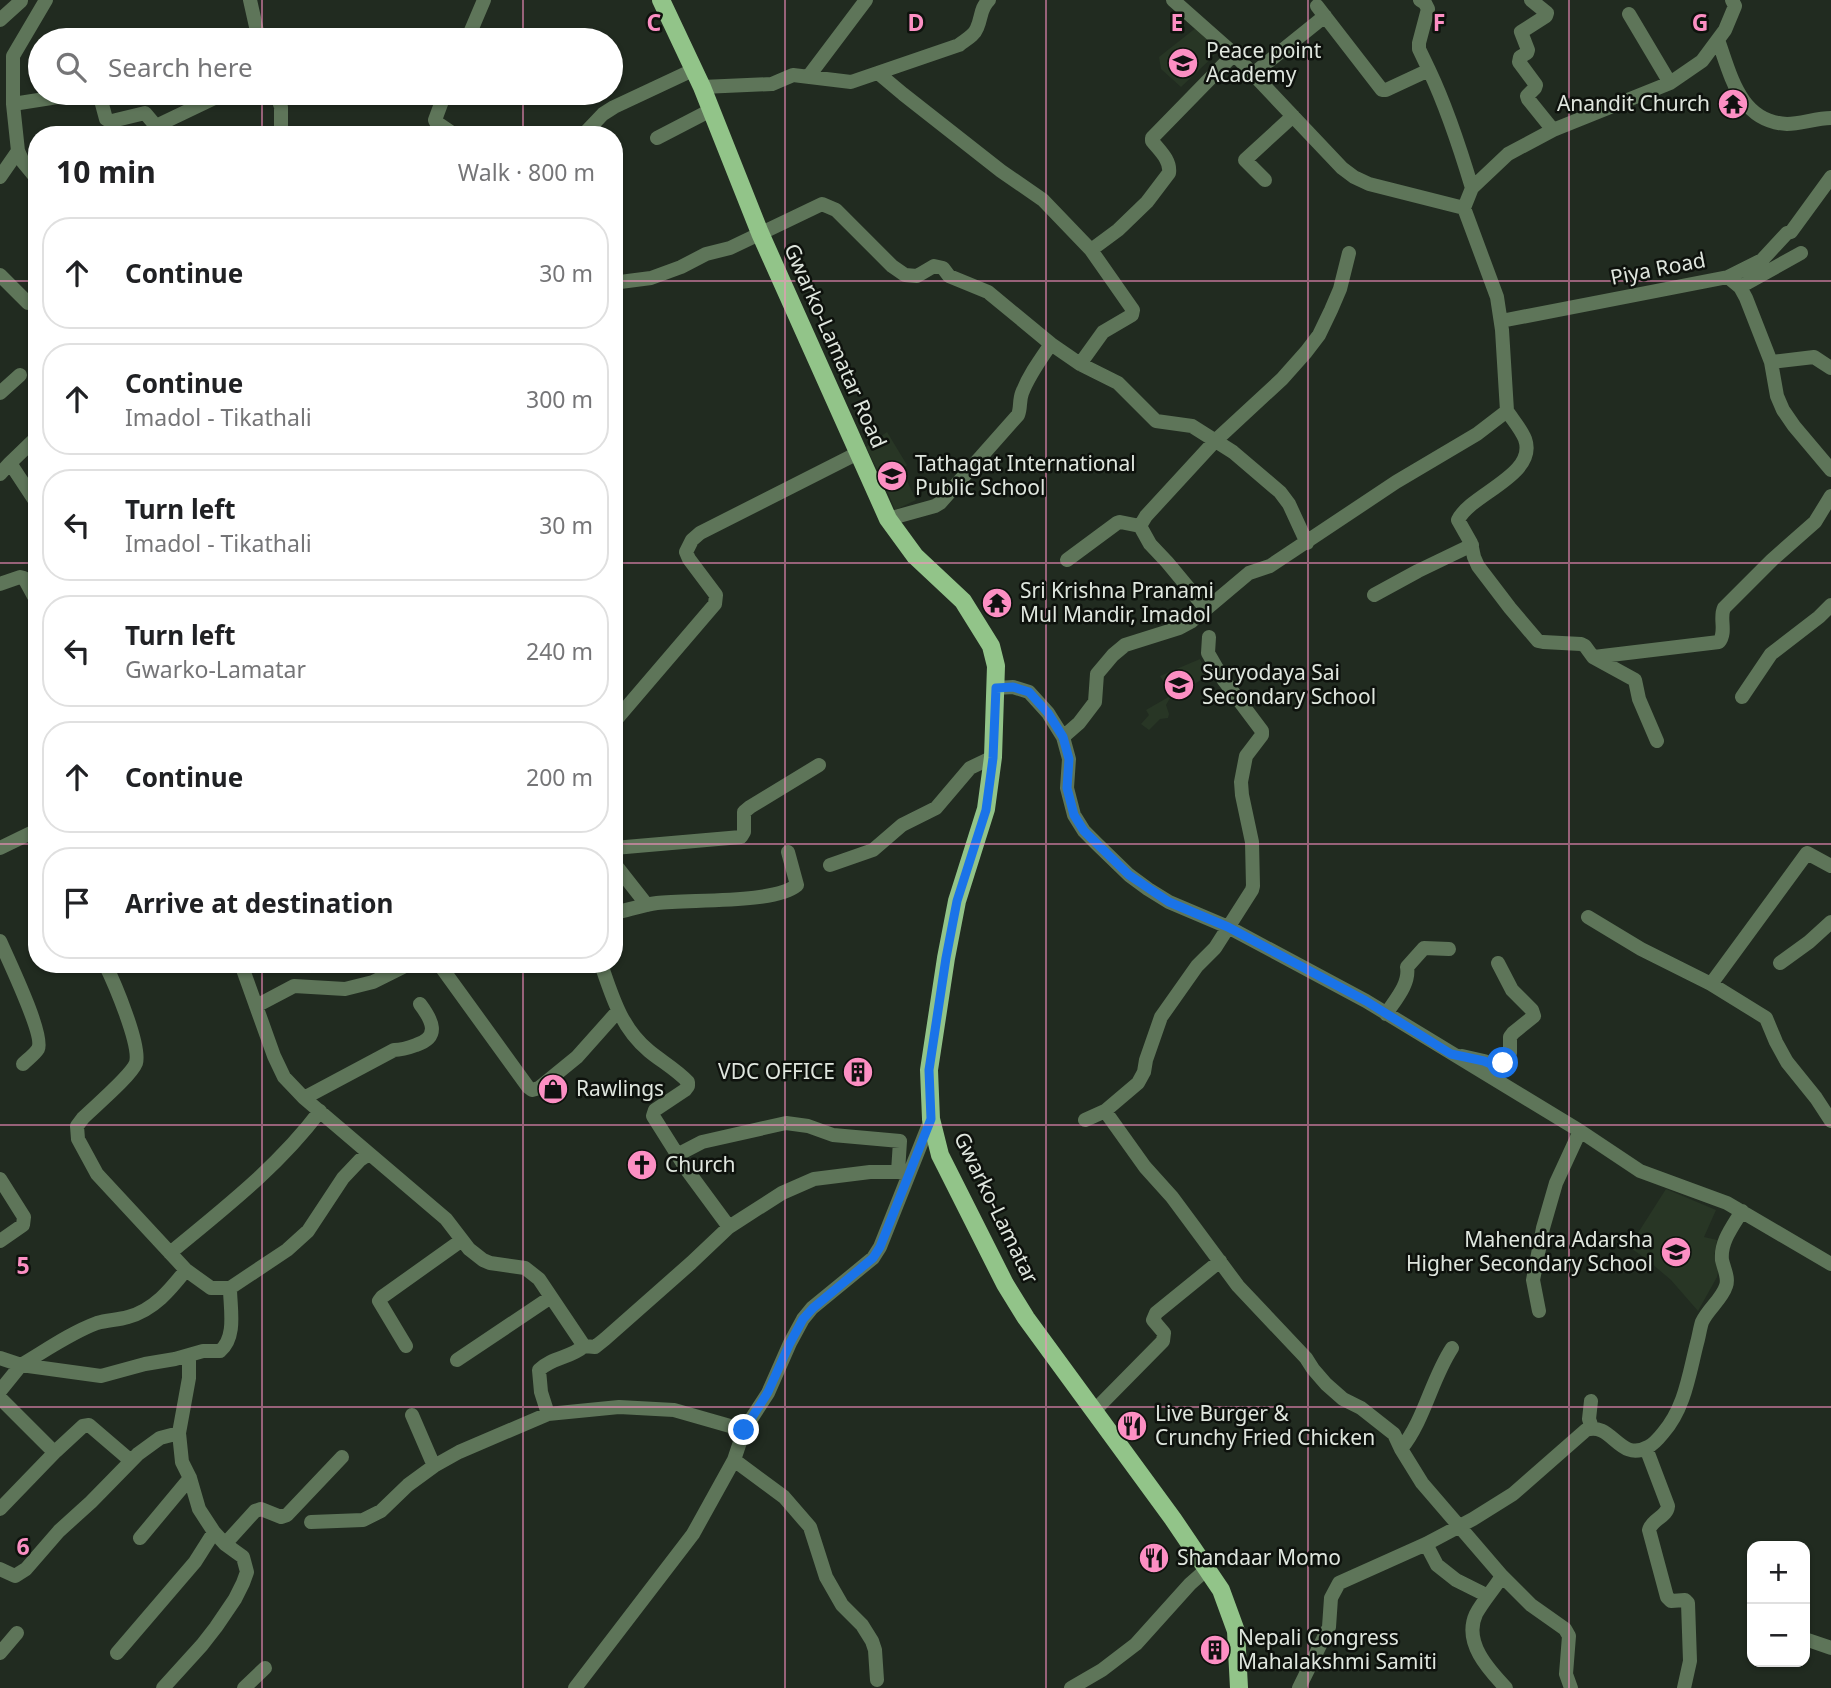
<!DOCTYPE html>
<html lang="en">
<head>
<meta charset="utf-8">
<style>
	:root { --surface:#fff; --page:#f2f2f2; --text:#202124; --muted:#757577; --line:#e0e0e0 }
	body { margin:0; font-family:"Noto Sans",sans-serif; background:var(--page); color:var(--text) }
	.controls { position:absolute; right:21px; bottom:21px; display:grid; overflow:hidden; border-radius:14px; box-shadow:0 2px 5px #0004 }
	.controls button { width:63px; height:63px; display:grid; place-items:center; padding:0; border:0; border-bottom:2px solid var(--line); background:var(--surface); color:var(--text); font:35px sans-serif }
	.stop { position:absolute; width:21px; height:21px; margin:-16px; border:5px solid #1a73e8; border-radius:50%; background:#fff }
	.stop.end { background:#1a73e8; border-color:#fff; box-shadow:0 2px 7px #0008 }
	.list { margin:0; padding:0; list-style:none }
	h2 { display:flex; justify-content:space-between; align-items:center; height:91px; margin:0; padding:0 28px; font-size:30px }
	h2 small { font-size:23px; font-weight:400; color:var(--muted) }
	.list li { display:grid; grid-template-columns:46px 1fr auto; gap:21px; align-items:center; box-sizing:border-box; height:112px; margin:0 14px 14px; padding:0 14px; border:2px solid var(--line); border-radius:28px }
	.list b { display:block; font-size:26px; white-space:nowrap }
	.list p { margin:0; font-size:23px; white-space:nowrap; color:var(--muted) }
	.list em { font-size:23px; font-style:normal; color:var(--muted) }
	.icon { flex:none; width:38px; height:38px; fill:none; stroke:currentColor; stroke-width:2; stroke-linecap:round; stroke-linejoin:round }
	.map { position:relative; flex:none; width:1831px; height:1688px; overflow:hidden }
	.search { position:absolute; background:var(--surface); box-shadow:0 2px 5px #0004; left:28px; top:28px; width:595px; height:77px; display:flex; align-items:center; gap:18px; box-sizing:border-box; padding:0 24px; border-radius:38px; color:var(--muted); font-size:26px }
	.panel { position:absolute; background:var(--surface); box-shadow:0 2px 5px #0004; left:28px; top:126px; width:595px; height:847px; border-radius:28px }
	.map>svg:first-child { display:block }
	.built { fill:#283625 }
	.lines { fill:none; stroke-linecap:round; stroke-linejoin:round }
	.minor { stroke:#5e7559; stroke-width:14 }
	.major { stroke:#92c489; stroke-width:18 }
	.route { stroke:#1a73e8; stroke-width:9 }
	.grid { fill:none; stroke:#fc8fc3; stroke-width:2; stroke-opacity:0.55 }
	.labels { text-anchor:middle; stroke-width:5; stroke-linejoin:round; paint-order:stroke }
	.poi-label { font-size:21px; fill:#dfe6de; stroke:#0e120d; text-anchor:start }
	.street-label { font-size:21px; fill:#dfe6de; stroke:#0e120d }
	.grid-label { font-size:23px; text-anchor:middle; font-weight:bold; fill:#fc8fc3; stroke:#0e120d; stroke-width:5; stroke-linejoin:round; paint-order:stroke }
</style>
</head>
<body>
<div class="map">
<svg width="1831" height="1688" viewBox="0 0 1831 1688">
	<rect width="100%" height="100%" fill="#212b20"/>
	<path class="built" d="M 1197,27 L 1219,51 L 1181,87 L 1161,69 L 1159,57 Z
		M 887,432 L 907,465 L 902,470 L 916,500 L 895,510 L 883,481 L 866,447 Z
		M 1200,659 L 1208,676 L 1170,698 L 1166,705 L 1169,714 L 1168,718 L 1160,719 L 1149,730 L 1141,724 L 1149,715 L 1146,710 L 1172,695 L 1160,676 Z
		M 1666,1189 L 1716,1210 L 1704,1237 L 1717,1240 L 1714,1257 L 1719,1268 L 1717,1277 L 1698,1311 L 1671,1280 L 1645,1258 L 1629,1247 Z"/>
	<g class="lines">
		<path class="minor" d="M 250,0 L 259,40
			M 1173,0 L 1234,54 L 1342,168 L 1354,177 L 1369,184 L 1464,208
			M 1420,0 L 1425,3 L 1428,9 L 1419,43 L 1419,49 L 1429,70
			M 1531,0 L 1547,13 L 1546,16 L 1521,32 L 1528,50 L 1527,53 L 1520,57 L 1519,62 L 1536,85 L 1535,88 L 1527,96 L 1528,99 L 1553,130
			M 1317,6 L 1382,90 L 1386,90 L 1429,70 C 1447,108 1460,148 1472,188
			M 1629,14 L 1670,83
			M 0,20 L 21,1
			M 467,40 L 484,0
			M 1718,40 C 1731,76 1740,122 1787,124 C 1801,124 1816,118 1831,118
			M 878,73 L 903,94 L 1001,171 L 1043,200 L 1091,250 L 1133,310 L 1132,315 L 1103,332 L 1080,364
			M 1253,74 L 1325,16
			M 808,77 L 866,0
			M 702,87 L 772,84 L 793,75 L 851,82 L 959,45 C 965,40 974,36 977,28 C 982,17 980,8 989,0
			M 99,93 L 106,119 L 112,121 L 145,113 L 156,126 L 225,93
			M 276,93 L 281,107 L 281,135
			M 445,93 L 435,120 L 436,122 L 455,135
			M 13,104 L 83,93
			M 583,135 L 603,114 L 614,107 L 693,70
			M 657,138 L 711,110
			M 0,177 L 18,151
			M 37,179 L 23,162 L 18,151 L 13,104 L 13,56 L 46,0
			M 1265,180 L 1245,160 L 1293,116
			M 1091,250 L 1118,230 L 1147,202 L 1169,173 C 1171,160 1159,150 1152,141 L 1152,138 L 1234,54
			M 0,275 L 28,303
			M 1728,277 L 1762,260 L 1787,233 L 1791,232 L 1831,177
			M 620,282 L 651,278 L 681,267 L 706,254 L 730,248 L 822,204 L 836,210 L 892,266 L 905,275 L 917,276 L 934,266 L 943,268 L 949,276 L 988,292 L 1051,344 L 1080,364 L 1118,383 L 1156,421 L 1192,426 L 1233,452 L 1280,492 L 1289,504 L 1307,543
			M 1740,287 L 1801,253
			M 1501,321 L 1728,277 L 1740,287 L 1746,298 L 1771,362 L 1777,396 L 1783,410 L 1794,426 L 1831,470
			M 1771,362 L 1814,357 L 1831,368
			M 0,393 L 20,375
			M 1507,411 C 1513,420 1521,429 1525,439 C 1538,475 1470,494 1458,520 L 1471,543 L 1474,557 L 1478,566 L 1510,608 L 1538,641 L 1543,642 L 1581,644 L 1585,646 L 1593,657 L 1635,680 L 1639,699 L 1657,741
			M 37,437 L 10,463 L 37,504
			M 0,474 L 10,463
			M 888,519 L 935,506 L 940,503 L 1018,415 C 1021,408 1019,401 1022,393 C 1029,375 1040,360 1051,344
			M 1140,526 L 1146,516 L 1215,441 L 1282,379 L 1306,352 L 1319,335 L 1331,310 L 1340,289 L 1349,253
			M 1140,526 L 1150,544 L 1167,562 L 1206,609
			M 1067,560 L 1117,523 L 1120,522 L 1140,526
			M 0,584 L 20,577 L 24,578 L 37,602
			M 1374,595 L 1418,571 L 1472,545
			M 1594,657 L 1719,642 C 1727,632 1719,618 1724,608 L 1772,560 L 1815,522 L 1831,496
			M 996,688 L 1013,687 L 1029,692 L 1048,713 L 1063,737 L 1069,759 L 1067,788 L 1074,815 L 1084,831 L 1097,844 L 1129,875 L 1148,889 L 1169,902 L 1228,927 L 1366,1001 L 1580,1131 L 1640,1171 L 1727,1203 L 1831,1264
			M 1742,697 L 1771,654 L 1819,617 L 1831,605
			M 614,722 L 715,604 L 716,595 L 689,559 L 686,552 L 692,540 L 700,533 L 858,453
			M 1063,737 L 1079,723 L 1095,702 L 1097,674 L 1113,655 L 1125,645 L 1179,628 L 1192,621 L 1249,573 L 1270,566 L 1396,482 L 1477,434 L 1507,411 L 1502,330 L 1497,297 L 1464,208 L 1472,188 L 1508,154 L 1553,130 L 1670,83 L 1702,61 L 1725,30 L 1735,6 L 1732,0
			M 0,848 L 37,830
			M 614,848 L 741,837 L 744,832 L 744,812 L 750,807 L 819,765
			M 614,863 L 647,905
			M 830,865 L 873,850 L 902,825 L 936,808 L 970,768 L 993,757
			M 614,913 C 628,910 643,905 657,903 C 690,899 774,904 797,885 L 788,852
			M 1588,917 L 1641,949 L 1711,984 L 1766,1018 L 1776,1042 L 1787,1062 L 1816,1098 L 1831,1121
			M 0,941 C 7,957 45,1036 38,1049 C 35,1054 27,1060 23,1064
			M 1780,963 L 1809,942 L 1831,922
			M 105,964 C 114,982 141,1045 136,1063 C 131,1076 94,1107 83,1118 L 77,1126 L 78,1139 L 97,1174 L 186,1270 L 211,1288 L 230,1288 L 287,1250 L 308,1231 L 343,1178 L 360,1160 L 369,1154
			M 241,964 L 274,1056 L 284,1077 L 304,1098 L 446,1219 L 469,1249 L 483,1260 L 490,1263 L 525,1268 L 539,1279 L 584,1346 L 595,1347 L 605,1339 L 691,1263 L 729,1227 L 782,1193 L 814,1179 L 870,1172 L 898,1172 L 908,1174
			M 439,964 L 528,1087 L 532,1090 L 539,1088 L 577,1057 L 618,1011
			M 601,964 C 612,996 621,1028 649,1051 C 661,1061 677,1070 688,1082 L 688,1086 L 685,1090 L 655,1110 L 653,1116 L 687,1170 L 729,1227
			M 1711,984 L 1807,853 L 1831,866
			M 256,1006 L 294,986 L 345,989 L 373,982 L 409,964
			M 1386,1014 C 1395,1000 1410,984 1407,967 L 1424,948 L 1449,949
			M 1462,1056 L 1484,1061 L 1498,1067 L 1508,1058 L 1510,1053 L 1510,1037 L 1513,1033 L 1534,1016 L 1532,1010 L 1512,990 L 1498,963
			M 304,1098 L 394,1050 C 402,1050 408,1048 416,1045 C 441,1037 432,1020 420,1004
			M 1105,1111 L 1145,1167 L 1172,1197 L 1238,1286 L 1306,1358 L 1313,1369 L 1326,1384 L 1343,1399 L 1361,1408 L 1394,1434 L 1401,1449 L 1422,1483 L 1502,1576 L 1531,1605 L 1565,1629 L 1569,1636 L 1566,1674 L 1571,1688
			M 1085,1120 L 1105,1111 L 1138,1083 L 1144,1072 L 1146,1060 L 1161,1017 L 1197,966 L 1215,948 L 1252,890 L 1253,886 L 1252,842 L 1242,795 L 1241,782 L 1246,756 L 1262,735 L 1262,731 L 1223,679 L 1208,653 L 1209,637
			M 677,1155 L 702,1142 L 786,1123 L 808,1126 L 833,1135 L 900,1141 L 898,1172
			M 0,1179 L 24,1217 L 23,1225 L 0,1241
			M 170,1253 C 223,1209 278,1167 320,1111
			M 1539,1311 L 1533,1280 L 1543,1228 L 1556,1183 L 1580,1131
			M 406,1346 L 379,1301 L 382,1297 L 462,1240
			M 0,1358 L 21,1365 C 45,1351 70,1333 97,1323 C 107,1320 118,1320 128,1317 C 154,1310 170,1290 186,1270
			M 457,1360 L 551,1297
			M 0,1391 L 21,1365 L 101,1376 L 145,1364 L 175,1359 L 203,1351 L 220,1351 C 237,1337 230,1308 230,1288
			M 0,1398 L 51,1449 L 56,1451 L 83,1426 L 89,1425 L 131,1461
			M 1591,1401 L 1589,1419 L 1592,1428
			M 1093,1412 L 1163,1341 L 1164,1333 L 1153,1320 L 1156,1313 L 1220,1261
			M 548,1414 L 541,1392 L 539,1370 C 552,1357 571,1358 584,1346
			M 412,1415 L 434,1466
			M 1646,1448 L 1668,1506 C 1667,1517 1652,1519 1649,1530 L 1667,1597 L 1671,1601 L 1685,1600 L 1688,1603 L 1690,1661 L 1684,1688
			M 1401,1449 C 1425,1419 1431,1380 1452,1348
			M 734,1460 L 784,1497 L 810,1527 L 826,1577 L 842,1605 L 862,1625 L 872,1641 L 875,1650 L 877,1680
			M 0,1509 L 56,1451
			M 311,1522 L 363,1520 L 381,1511 L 408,1485 L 434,1466 L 459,1452 L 548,1414 L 619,1407 L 674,1410 L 744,1430
			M 140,1538 L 190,1478
			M 225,1544 L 255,1511 L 261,1509 L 281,1517 L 287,1515 L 342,1457
			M 1426,1544 L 1437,1565 L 1456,1580 L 1488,1596
			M 0,1569 L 15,1576 L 26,1569 L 59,1531 L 91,1502 L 138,1454 L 160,1438 L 179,1433
			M 1502,1576 C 1494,1589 1483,1601 1476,1614 C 1463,1642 1488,1669 1506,1688
			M 1805,1639 L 1831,1648
			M 0,1653 L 17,1633
			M 117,1653 L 195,1562 L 214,1532
			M 163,1688 L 202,1645 L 216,1627 L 235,1599 L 243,1583 L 247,1572 L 243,1557 L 225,1544 L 214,1532 L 199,1509 L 190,1478 L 182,1462 L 179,1433 L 189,1378 L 189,1355
			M 244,1688 L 265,1668
			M 575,1688 L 693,1534 L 734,1460 L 744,1430 L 768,1393 L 790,1343 L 803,1319 L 812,1308 L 873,1258 L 880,1247 L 931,1119
			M 1071,1688 L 1102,1670 L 1136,1644 L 1190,1584 L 1207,1569
			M 1299,1688 L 1329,1627 L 1331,1598 L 1339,1583 L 1426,1544 L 1473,1519 L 1513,1494 L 1586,1430 C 1612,1421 1619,1463 1648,1447 C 1654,1444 1659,1438 1663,1433 C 1685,1408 1689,1374 1697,1343 C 1699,1336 1700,1328 1702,1322 C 1708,1309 1722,1299 1726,1286 C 1729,1278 1724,1269 1722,1260 C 1720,1242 1733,1226 1742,1211"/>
		<path class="major" d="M 661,0 L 702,87 L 760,233 L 888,519 L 915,556 L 963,601 L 991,646 L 996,666 L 993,757 L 986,809 L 957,901 L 946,958 L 929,1070 L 931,1119 L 940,1155 L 1005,1284 L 1026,1318 L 1173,1519 L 1221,1590 L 1236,1631 L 1239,1688"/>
	</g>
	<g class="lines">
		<path class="route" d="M 744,1430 L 768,1392 L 790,1343 L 803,1319 L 813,1308 L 873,1258 L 880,1247 L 931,1119 L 929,1070 L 946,958 L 957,901 L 986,810 L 993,758 L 996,688 L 1013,687 L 1029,692 L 1048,713 L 1063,737 L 1069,759 L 1067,788 L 1074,815 L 1084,831 L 1129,875 L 1169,902 L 1228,927 L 1366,1001 L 1451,1054 L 1484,1061 L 1498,1067 L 1503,1063"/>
	</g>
	<path class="grid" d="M 262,0 L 262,40M 523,0 L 523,40M 785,0 L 785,1688M 1046,0 L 1046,1688M 1308,0 L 1308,1688M 1569,0 L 1569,1688M 262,93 L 262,135M 523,93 L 523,135M 0,281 L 37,281M 614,281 L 1831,281M 0,563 L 37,563M 614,563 L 1831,563M 0,844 L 37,844M 614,844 L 1831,844M 262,964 L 262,1688M 523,964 L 523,1688M 0,1125 L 1831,1125M 0,1407 L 1831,1407"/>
	<defs>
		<g id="school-disc" transform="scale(1.575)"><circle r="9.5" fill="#fc8fc3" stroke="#0e120d"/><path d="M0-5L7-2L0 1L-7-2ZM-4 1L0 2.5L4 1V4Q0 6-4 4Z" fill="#111"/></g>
		<g id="temple-disc" transform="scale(1.575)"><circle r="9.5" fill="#fc8fc3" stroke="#0e120d"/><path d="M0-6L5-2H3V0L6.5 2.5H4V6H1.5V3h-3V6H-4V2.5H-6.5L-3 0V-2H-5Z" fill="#111"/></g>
		<g id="building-disc" transform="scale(1.575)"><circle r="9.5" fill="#fc8fc3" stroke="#0e120d"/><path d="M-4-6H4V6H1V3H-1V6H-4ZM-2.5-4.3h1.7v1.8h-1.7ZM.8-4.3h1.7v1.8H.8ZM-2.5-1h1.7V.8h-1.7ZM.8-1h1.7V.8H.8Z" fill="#111"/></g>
		<g id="shop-disc" transform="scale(1.575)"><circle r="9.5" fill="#fc8fc3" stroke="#0e120d"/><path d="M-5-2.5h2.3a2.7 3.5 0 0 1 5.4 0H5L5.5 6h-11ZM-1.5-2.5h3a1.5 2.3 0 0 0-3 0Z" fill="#111"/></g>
		<g id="church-disc" transform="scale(1.575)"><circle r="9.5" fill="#fc8fc3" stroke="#0e120d"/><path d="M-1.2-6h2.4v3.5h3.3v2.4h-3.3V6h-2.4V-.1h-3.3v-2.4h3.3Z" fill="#111"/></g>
		<g id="restaurant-disc" transform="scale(1.575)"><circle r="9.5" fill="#fc8fc3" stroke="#0e120d"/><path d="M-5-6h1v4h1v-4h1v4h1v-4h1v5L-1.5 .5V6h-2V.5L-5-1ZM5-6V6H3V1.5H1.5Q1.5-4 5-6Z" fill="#111"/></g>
	</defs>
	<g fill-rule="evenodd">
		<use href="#school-disc" x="1183" y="63"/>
		<use href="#temple-disc" x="1733" y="104"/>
		<use href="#school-disc" x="892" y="476"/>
		<use href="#temple-disc" x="997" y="603"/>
		<use href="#school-disc" x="1179" y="685"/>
		<use href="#building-disc" x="858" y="1072"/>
		<use href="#shop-disc" x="553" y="1089"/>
		<use href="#church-disc" x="642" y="1165"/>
		<use href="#school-disc" x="1676" y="1252"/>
		<use href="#restaurant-disc" x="1132" y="1426"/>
		<use href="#restaurant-disc" x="1154" y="1558"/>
		<use href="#building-disc" x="1215" y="1650"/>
	</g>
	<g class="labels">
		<g class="poi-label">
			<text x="1206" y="58">Peace point<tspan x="1206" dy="24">Academy</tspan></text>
			<text x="1710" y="111" text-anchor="end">Anandit Church</text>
			<text x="915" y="471">Tathagat International<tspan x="915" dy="24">Public School</tspan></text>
			<text x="1020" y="598">Sri Krishna Pranami<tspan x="1020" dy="24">Mul Mandir, Imadol</tspan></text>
			<text x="1202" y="680">Suryodaya Sai<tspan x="1202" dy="24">Secondary School</tspan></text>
			<text x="835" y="1079" text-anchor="end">VDC OFFICE</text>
			<text x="576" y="1096">Rawlings</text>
			<text x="665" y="1172">Church</text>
			<text x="1653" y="1247" text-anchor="end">Mahendra Adarsha<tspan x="1653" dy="24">Higher Secondary School</tspan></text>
			<text x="1155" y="1421">Live Burger &amp;<tspan x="1155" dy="24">Crunchy Fried Chicken</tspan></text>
			<text x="1177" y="1565">Shandaar Momo</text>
			<text x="1238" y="1645">Nepali Congress<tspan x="1238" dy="24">Mahalakshmi Samiti</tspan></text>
		</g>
		<g class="street-label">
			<text transform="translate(1658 269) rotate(-11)" y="7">Piya Road</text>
			<text transform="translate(835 346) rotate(66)" y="7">Gwarko-Lamatar Road</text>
			<text transform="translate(996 1208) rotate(64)" y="7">Gwarko-Lamatar</text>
		</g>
	</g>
	<g class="grid-label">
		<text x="654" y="31">C</text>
		<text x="916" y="31">D</text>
		<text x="1177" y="31">E</text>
		<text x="1439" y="31">F</text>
		<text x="1700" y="31">G</text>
		<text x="23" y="1274">5</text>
		<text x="23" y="1555">6</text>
	</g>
</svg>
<div class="controls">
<button>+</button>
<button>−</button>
</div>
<div class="stop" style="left:1503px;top:1063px"></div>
<div class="stop end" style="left:744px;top:1430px"></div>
<div class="search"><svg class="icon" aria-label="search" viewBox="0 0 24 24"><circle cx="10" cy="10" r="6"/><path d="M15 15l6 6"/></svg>Search here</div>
<section class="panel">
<h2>10 min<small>Walk · 800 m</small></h2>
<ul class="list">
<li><svg class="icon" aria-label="ahead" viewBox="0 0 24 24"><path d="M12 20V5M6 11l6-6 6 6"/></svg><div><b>Continue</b></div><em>30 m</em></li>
<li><svg class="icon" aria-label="ahead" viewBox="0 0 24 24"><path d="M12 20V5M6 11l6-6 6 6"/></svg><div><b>Continue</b><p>Imadol - Tikathali</p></div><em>300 m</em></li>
<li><svg class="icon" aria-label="left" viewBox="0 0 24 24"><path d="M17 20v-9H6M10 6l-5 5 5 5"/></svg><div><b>Turn left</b><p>Imadol - Tikathali</p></div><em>30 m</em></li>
<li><svg class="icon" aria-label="left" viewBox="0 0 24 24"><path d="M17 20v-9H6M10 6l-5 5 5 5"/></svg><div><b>Turn left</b><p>Gwarko-Lamatar</p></div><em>240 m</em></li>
<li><svg class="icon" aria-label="ahead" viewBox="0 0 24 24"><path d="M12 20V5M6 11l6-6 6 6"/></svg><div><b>Continue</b></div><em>200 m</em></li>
<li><svg class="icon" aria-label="arrive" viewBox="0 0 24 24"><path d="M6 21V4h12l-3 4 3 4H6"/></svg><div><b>Arrive at destination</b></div></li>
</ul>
</section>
</div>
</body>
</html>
